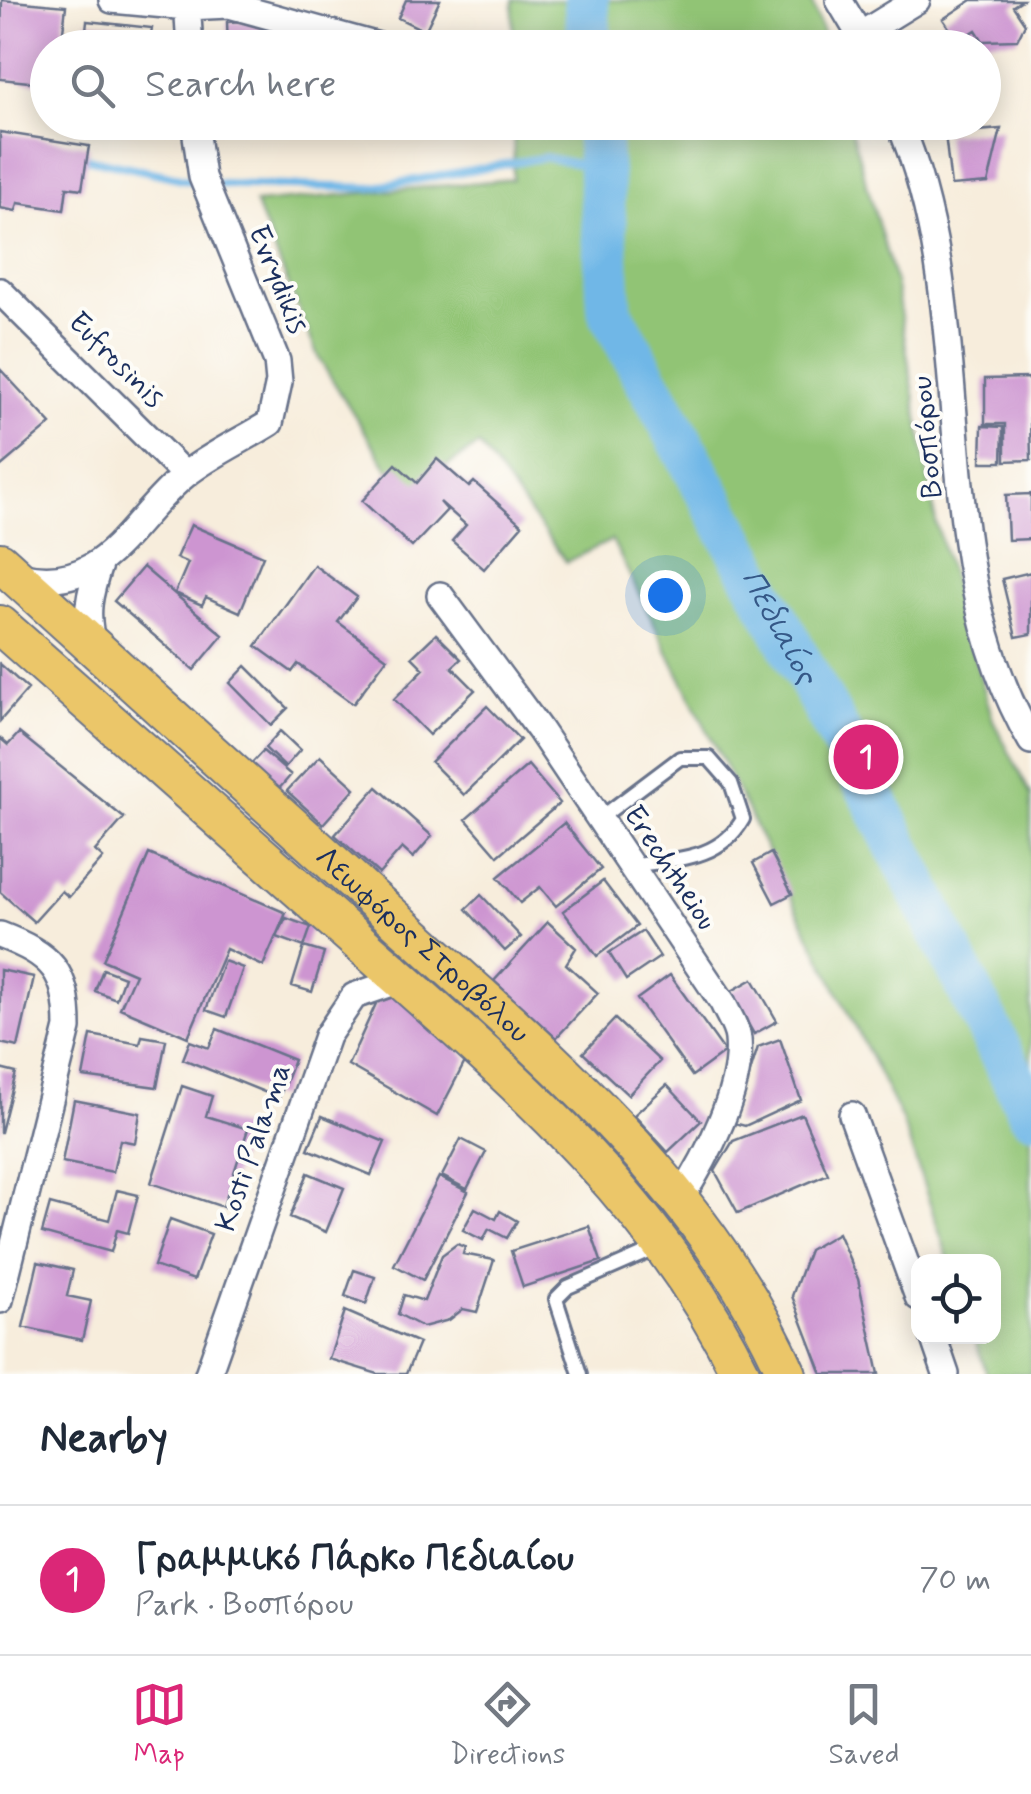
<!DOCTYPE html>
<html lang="en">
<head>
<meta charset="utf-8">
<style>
	:root { --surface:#fff; --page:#f2f2f3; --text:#1f2937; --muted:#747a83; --line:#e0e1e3; --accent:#db2777 }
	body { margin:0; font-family:Mynerve,sans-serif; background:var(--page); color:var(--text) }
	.controls { position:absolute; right:30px; bottom:30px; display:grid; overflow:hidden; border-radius:20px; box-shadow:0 5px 25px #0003 }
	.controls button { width:90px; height:90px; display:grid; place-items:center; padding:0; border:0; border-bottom:2px solid var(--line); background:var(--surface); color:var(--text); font:50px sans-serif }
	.you { position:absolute; left:665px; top:595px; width:35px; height:35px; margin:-25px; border:8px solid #fff; border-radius:50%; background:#1a73e8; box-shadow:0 0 0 15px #1a73e833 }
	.badge { display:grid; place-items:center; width:65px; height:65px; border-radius:50%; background:var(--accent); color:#fff; font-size:32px; font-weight:700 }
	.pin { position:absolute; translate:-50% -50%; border:5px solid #fff; box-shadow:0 2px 10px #0006 }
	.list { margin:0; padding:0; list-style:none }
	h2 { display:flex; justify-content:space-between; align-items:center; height:130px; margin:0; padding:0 40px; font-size:42px }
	h2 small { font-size:32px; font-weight:400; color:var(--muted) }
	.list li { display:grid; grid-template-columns:65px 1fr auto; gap:30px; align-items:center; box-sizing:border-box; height:150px; padding:0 40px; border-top:2px solid var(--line) }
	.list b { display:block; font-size:38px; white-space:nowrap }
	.list p { margin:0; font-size:32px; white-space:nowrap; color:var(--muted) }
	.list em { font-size:32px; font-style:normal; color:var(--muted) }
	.icon { flex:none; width:55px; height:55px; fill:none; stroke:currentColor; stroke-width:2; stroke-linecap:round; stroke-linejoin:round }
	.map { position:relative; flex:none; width:1031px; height:1374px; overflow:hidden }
	.search { position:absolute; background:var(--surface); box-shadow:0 5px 25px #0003; left:30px; right:30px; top:30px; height:110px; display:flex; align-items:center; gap:25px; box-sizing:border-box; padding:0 35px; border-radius:55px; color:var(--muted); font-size:38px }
	.sheet { height:280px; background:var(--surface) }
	nav { display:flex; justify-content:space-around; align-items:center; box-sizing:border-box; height:140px; border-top:2px solid var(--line); background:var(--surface); font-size:28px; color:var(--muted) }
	nav a { display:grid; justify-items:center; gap:5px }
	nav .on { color:var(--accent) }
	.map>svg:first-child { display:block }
	.green { fill:#91c474; stroke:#567a69; stroke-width:2.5 }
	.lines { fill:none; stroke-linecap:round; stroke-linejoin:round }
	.stream { stroke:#70b7e7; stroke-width:8 }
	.river { stroke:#70b7e7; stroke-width:45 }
	.building { fill:#cd95d1 }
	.lane-casing { stroke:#68728a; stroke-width:18 }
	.street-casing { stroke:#68728a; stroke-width:30 }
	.primary-casing { stroke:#68728a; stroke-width:42 }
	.lane { stroke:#fff; stroke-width:12 }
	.street { stroke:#fff; stroke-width:25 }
	.primary { stroke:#ebc669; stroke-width:38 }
	.labels { text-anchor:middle; stroke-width:8; stroke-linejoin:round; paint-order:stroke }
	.street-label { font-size:30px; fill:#1b2f5e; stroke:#fdfcf7 }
	.water-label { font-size:32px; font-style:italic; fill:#355887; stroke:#fdfcf7 }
</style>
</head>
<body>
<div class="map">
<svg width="1031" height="1374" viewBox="0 0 1031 1374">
	<rect width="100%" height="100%" fill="#fdfcf7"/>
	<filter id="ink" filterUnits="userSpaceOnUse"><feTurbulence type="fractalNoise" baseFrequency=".01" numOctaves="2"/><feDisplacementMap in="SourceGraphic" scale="20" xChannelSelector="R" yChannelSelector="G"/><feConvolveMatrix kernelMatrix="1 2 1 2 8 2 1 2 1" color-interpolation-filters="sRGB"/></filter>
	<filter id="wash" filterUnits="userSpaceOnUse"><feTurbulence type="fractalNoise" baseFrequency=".0048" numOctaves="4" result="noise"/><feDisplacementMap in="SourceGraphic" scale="40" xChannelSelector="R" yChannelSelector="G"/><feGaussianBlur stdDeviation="2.25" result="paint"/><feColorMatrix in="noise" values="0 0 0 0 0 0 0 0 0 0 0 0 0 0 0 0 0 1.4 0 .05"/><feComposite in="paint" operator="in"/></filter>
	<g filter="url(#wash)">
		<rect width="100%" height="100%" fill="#f7eddc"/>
		<path class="green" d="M 513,0 L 811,0 L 828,47 L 513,47 Z
			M 514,123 L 849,123 L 895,282 L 936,523 L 993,720 L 1031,795 L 1031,1374 L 987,1374 L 974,1337 L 994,1336 L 994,1262 L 949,1261 L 902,1120 L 612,540 L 566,562 L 479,445 L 404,494 L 319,359 L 255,203 L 513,179 Z"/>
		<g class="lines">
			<path class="stream" d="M 78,156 L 197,182
				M 210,184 L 371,188 L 545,157 L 601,169"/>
			<g class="river">
				<path d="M 586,0 L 590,48"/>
				<path id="s1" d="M 597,122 L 610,311 L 880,810 L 1031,1113"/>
			</g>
		</g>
		<g id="blocks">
			<path class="building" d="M 2,0 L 66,6 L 61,48 L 48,48 L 48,84 L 0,79 Z
				M 406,0 L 440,0 L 425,31 L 398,18 Z
				M 972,0 L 1022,0 L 1013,6 L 1025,24 L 1017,40 L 983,41 L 976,30 L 958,41 L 943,19 Z
				M 265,20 L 267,48 L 228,48 L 227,22 Z
				M 87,21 L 152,28 L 149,48 L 84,48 Z
				M 1001,129 L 988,183 L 951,186 L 945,134 Z
				M 0,132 L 89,146 L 82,189 L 67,187 L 64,210 L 18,203 L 16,211 L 0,208 Z
				M 0,369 L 51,424 L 0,467 Z
				M 1029,378 L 1031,460 L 1005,461 L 1005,424 L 985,424 L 985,379 Z
				M 982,426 L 1003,427 L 1002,462 L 981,462 Z
				M 437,459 L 469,487 L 474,482 L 522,525 L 484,569 L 452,541 L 466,525 L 440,502 L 447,510 L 412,547 L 362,501 L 396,464 L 417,483 Z
				M 1031,494 L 1031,539 L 1008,540 L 1006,495 Z
				M 191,525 L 263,556 L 240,612 L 206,597 L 202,605 L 175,593 L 188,563 L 176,558 Z
				M 314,565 L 357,597 L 338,622 L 387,658 L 353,704 L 298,664 L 292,672 L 256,646 Z
				M 143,567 L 223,635 L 194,670 L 114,601 Z
				M 1031,572 L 1031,634 L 1016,637 L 1002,579 Z
				M 436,634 L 461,659 L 452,667 L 475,690 L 429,735 L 394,699 L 424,669 L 412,657 Z
				M 0,664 L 28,689 L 0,721 Z
				M 246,666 L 288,708 L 271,725 L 230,683 Z
				M 487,706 L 520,740 L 464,795 L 431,762 Z
				M 280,731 L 300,750 L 285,767 L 265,748 Z
				M 19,733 L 124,818 L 95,851 L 103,858 L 69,897 L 62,891 L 34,922 L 0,892 L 0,738 L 8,745 Z
				M 263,751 L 291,775 L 277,791 L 249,766 Z
				M 320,756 L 355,788 L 323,824 L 287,791 Z
				M 528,765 L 560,803 L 498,856 L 466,819 Z
				M 377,787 L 432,836 L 413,858 L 402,848 L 379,874 L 335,835 Z
				M 564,823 L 601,869 L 556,906 L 540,887 L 520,903 L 498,877 Z
				M 771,853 L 792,894 L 774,903 L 753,863 Z
				M 149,854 L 286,913 L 263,966 L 226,949 L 188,1037 L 120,1008 L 135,974 L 103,960 Z
				M 603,881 L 637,926 L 597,956 L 563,911 Z
				M 481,895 L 521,937 L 505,951 L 466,909 Z
				M 286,918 L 311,927 L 304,947 L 277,937 Z
				M 548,922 L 576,948 L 566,964 L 598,993 L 556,1038 L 494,981 Z
				M 643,931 L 660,957 L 626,980 L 609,953 Z
				M 304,947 L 324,953 L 312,992 L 292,986 Z
				M 224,961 L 243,968 L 226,1017 L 206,1010 Z
				M 103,969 L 124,977 L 116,999 L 95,991 Z
				M 0,970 L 34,977 L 18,1047 L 0,1043 Z
				M 670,975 L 725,1052 L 692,1076 L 637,999 Z
				M 753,979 L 777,1021 L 754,1034 L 730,992 Z
				M 405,994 L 467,1058 L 437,1116 L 348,1065 L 380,995 Z
				M 615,1019 L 660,1061 L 628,1095 L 583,1053 Z
				M 217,1029 L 294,1060 L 279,1098 L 183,1059 L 190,1041 L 209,1048 Z
				M 91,1035 L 140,1044 L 142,1036 L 166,1040 L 157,1087 L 83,1077 Z
				M 780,1039 L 801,1100 L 745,1126 L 734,1123 L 758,1047 Z
				M 0,1069 L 16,1073 L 1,1132 L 0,1132 Z
				M 667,1085 L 701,1121 L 668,1152 L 634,1115 Z
				M 182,1086 L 212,1096 L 206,1116 L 248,1129 L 223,1207 L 151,1183 Z
				M 74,1100 L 140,1113 L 135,1143 L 120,1140 L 113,1172 L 62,1162 Z
				M 802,1114 L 828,1174 L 738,1213 L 715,1171 L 733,1141 Z
				M 322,1116 L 385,1142 L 371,1175 L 308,1149 Z
				M 461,1139 L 486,1152 L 467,1189 L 442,1176 Z
				M 308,1173 L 344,1188 L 326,1232 L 290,1217 Z
				M 439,1177 L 468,1192 L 423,1280 L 394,1265 Z
				M 117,1190 L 138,1195 L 128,1233 L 117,1230 L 111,1252 L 42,1233 L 50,1204 L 109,1220 Z
				M 475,1208 L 496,1219 L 500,1211 L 517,1221 L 507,1238 L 489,1229 L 483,1240 L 463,1230 Z
				M 170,1219 L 211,1234 L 194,1280 L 154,1266 Z
				M 589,1226 L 601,1261 L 523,1287 L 511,1251 Z
				M 838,1233 L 858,1279 L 879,1374 L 822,1374 L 792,1296 L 809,1250 Z
				M 457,1244 L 465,1247 L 463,1254 L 494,1260 L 477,1312 L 463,1309 L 449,1320 L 423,1327 L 398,1314 L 404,1295 L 424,1301 L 442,1255 Z
				M 38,1262 L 73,1270 L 67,1296 L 91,1301 L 82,1340 L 23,1327 Z
				M 354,1270 L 375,1277 L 366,1304 L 345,1296 Z
				M 345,1311 L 419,1343 L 406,1374 L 378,1374 L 329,1359 Z"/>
		</g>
	</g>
	<g filter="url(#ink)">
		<use href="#blocks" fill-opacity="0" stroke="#68728a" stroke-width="2.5"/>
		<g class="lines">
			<g class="lane-casing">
				<path id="lane" d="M 599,819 L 680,758 L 709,758 L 731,783 L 743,819 C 719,861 674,859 631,866
					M 580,1374 L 556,1299 L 568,1287 L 658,1248"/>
			</g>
			<g class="street-casing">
				<path id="street" d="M 112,0 L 187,7 L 229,5 L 386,48
					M 187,0 L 190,48
					M 839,0 L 867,47
					M 860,35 L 917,0
					M 899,122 C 984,321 921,553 1031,741
					M 0,291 L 185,475
					M 19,575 C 105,596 128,521 185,475 C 210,455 243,440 270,423 L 279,382 L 277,361 L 202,177 L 194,122
					M 440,595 L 539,729 L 723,1003 C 728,1015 737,1027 738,1039 C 743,1089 706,1159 680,1199
					M 94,647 C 84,615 89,594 100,562
					M 0,935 C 52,955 68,971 68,1028 L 0,1300
					M 852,1115 L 918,1297
					M 933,1336 L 946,1374
					M 208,1374 L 327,1036 L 354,996 L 401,980"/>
			</g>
			<g class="primary-casing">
				<g id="primary">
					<path id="s2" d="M 0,562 C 128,678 255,793 383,908 C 535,1046 703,1182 787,1374"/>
					<path d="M 0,625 C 117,729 234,833 352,936 C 501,1069 652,1191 741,1374"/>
				</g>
			</g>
			<use href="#lane" class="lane"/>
			<use href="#street" class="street"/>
			<use href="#primary" class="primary"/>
		</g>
	</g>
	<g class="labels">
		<g class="street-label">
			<text transform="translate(279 279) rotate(68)" y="10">Evrydikis</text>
			<text transform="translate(117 359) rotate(45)" y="10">Eufrosinis</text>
			<text transform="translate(926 437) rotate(-95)" y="10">Βοσπόρου</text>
			<text transform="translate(671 867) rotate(56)" y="10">Erechtheiou</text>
			<text dy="10" stroke="none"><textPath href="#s2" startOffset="570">Λεωφόρος Στροβόλου</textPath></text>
			<text transform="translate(252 1147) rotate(-71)" y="10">Kosti Palama</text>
		</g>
		<g class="water-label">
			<text dy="11" stroke="none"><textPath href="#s1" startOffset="548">Πεδιαίος</textPath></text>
		</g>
	</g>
</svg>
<div class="controls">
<button><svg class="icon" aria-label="locate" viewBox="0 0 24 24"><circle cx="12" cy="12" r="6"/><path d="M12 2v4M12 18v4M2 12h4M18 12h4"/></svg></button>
</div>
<div class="you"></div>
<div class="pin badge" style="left:866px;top:757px">1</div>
<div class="search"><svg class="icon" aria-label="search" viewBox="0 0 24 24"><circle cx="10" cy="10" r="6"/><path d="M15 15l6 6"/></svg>Search here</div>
</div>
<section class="sheet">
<h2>Nearby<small></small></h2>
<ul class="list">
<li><span class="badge">1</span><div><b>Γραμμικό Πάρκο Πεδιαίου</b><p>Park · Βοσπόρου</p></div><em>70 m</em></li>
</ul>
</section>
<nav>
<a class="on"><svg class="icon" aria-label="map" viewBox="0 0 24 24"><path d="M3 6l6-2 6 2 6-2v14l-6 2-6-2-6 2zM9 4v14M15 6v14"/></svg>Map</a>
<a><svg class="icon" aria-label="directions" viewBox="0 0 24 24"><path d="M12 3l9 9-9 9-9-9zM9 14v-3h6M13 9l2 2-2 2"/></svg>Directions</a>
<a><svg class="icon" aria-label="saved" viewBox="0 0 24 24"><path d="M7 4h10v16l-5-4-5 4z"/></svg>Saved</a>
</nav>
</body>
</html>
